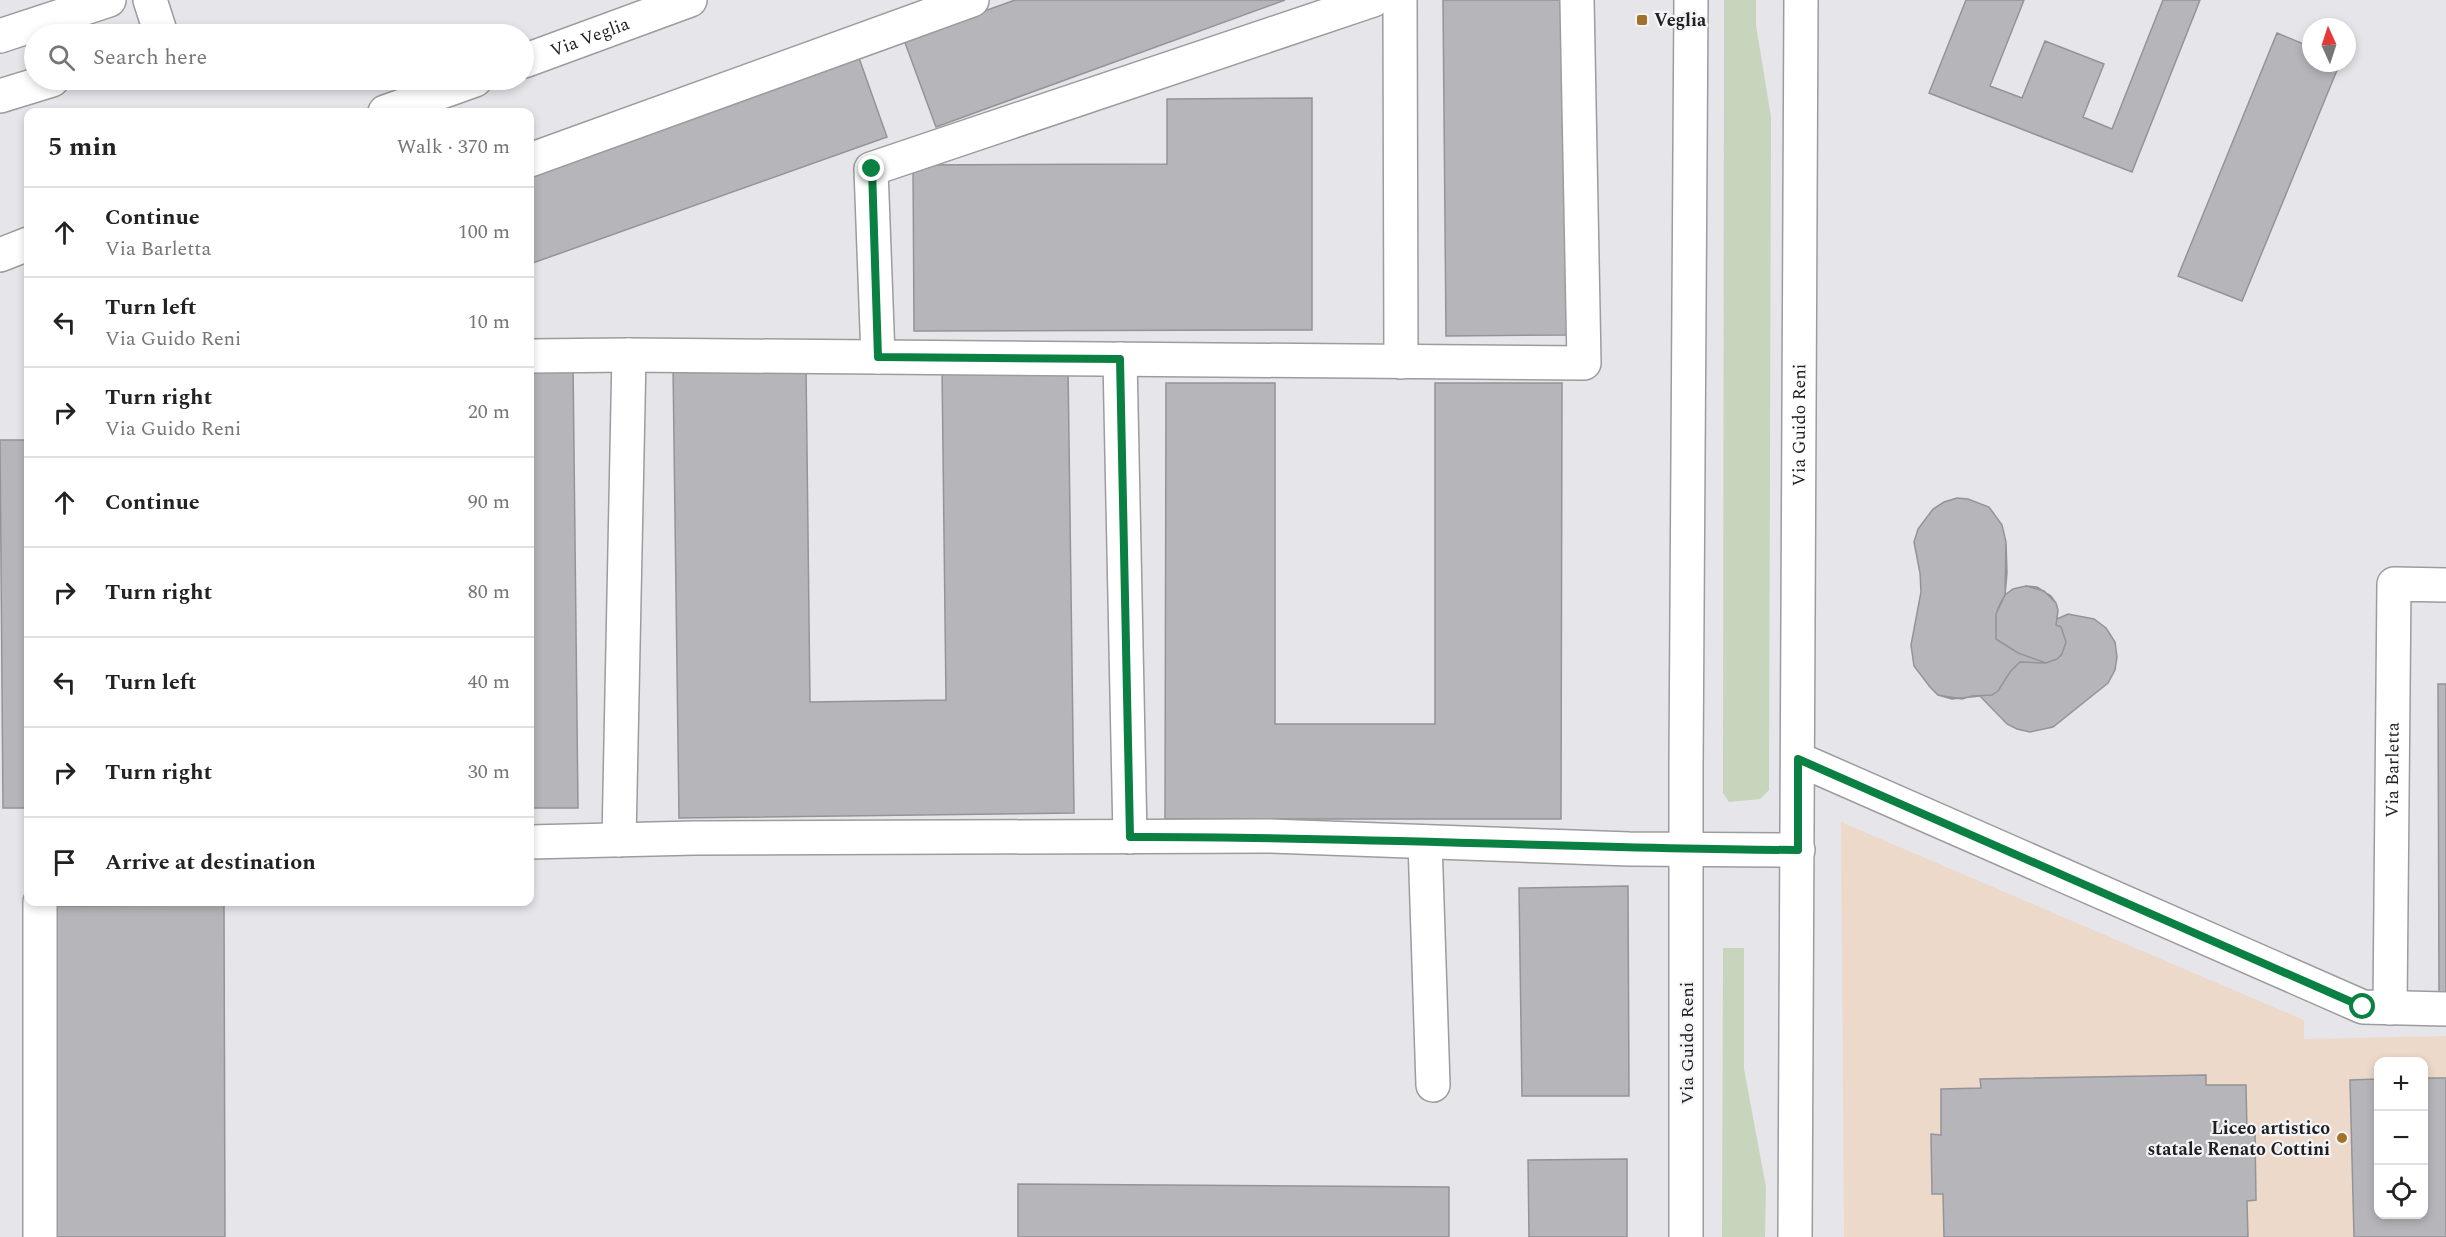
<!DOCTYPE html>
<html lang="en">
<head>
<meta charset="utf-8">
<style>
	:root { --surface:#fff; --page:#f2f2f2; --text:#222; --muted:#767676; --line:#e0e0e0 }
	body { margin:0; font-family:Spectral,serif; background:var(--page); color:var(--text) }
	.controls { position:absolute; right:18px; bottom:18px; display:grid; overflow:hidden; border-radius:12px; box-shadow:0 3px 9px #0003 }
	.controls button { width:54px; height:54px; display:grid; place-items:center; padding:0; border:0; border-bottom:2px solid var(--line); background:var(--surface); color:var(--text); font:30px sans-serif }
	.compass { position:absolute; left:2302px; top:18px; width:54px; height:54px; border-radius:50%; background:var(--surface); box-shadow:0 3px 9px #0003; rotate:357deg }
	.stop { position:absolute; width:18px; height:18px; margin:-14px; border:4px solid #0b8043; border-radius:50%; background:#fff }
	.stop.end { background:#0b8043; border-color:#fff; box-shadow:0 2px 6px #0008 }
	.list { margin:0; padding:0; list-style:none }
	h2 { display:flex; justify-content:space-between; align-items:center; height:78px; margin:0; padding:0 24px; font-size:26px }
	h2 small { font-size:20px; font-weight:400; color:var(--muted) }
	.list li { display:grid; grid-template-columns:39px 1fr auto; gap:18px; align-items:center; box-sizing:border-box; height:90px; padding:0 24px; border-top:2px solid var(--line) }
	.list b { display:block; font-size:22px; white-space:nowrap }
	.list p { margin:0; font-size:20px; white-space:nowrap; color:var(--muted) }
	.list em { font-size:20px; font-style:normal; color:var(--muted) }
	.icon { flex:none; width:33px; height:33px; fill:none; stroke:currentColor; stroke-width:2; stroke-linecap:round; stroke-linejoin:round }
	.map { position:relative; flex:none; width:2446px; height:1237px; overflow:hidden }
	.search { position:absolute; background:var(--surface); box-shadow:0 3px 9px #0003; left:24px; top:24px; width:510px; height:66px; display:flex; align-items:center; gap:15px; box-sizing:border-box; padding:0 21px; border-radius:33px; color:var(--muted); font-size:22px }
	.panel { position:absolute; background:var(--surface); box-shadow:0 3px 9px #0003; left:24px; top:108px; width:510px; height:798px; border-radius:12px }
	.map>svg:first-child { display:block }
	.education { fill:#edd9ca; fill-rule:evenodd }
	.green { fill:#c6d5bc }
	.building { fill:#b6b6ba; stroke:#949498; stroke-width:1.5 }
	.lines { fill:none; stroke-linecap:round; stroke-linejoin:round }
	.minor-casing { stroke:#9c9c9f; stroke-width:36 }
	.major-casing { stroke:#9c9c9f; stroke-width:36 }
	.minor { stroke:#fff; stroke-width:33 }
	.major { stroke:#fff; stroke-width:33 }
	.route { stroke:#0b8043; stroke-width:8 }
	.poi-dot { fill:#a47129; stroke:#f4f4f7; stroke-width:2 }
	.labels { text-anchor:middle; stroke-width:4.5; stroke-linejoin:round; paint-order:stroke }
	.poi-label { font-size:18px; font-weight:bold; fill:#202021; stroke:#f4f4f7; text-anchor:start }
	.street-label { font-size:18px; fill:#202021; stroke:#f4f4f7 }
</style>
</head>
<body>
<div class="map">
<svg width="2446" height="1237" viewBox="0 0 2446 1237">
	<rect width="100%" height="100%" fill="#e6e6ea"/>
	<path class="education" d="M 1841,822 L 2304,1020 L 2304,1039 L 2446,1036 L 2446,1237 L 1844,1237 ZM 2378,1062 L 2424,1062 L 2424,1214 L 2378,1214 Z"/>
	<path class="green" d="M 1724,0 L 1756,0 L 1756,25 L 1771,117 L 1769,790 L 1760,799 L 1729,802 L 1723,793 Z
		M 1723,948 L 1744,948 L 1744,1069 L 1766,1187 L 1765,1237 L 1722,1237 Z"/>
	<path class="building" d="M 1015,0 L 1285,0 L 936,127 L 904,40 Z
		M 1443,0 L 1566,0 L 1569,335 L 1446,336 Z
		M 1966,0 L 2024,0 L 1990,86 L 2022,98 L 2045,41 L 2104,64 L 2083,117 L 2112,129 L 2163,0 L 2200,0 L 2132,172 L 1929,93 Z
		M 2277,33 L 2311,47 L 2311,63 L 2340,63 L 2242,301 L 2178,276 Z
		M 859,58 L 887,137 L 530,264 L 530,175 Z
		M 1312,98 L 1312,330 L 914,331 L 913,165 L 1167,164 L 1167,99 Z
		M 573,362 L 578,808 L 530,808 L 530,363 Z
		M 806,365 L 810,702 L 946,700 L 942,368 L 1068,366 L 1074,813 L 679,818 L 673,367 Z
		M 1166,383 L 1275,383 L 1275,724 L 1435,724 L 1435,383 L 1562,383 L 1561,819 L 1165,819 Z
		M 0,440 L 28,440 L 28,808 L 3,808 Z
		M 1957,498 L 1968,499 L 1989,507 L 2002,525 L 2006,542 L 2007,573 L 2005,595 L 1996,614 L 1996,639 L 2018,653 L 2046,663 L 2020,662 L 2010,672 L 1998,691 L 1992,695 L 1972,696 L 1962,699 L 1938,695 L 1930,687 L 1914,666 L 1911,645 L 1921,592 L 1920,573 L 1914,542 L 1918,529 L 1933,509 L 1944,502 Z
		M 1957,498 L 1968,499 L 1989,507 L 2002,525 L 2006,542 L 2005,595 L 2013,589 L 2026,586 L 2037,587 L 2051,596 L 2056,603 L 2058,610 L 2057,619 L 2068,614 L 2094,619 L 2106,628 L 2115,642 L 2117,657 L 2115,670 L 2108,683 L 2053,727 L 2030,732 L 2017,729 L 2007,724 L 1980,696 L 1952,699 L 1938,695 L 1930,687 L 1914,666 L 1911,645 L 1921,592 L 1920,573 L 1914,542 L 1918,529 L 1933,509 L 1944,502 Z
		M 2026,586 L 2044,591 L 2056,603 L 2058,610 L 2056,625 L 2061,627 L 2066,642 L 2062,654 L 2057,659 L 2046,663 L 2018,653 L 1996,639 L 1996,614 L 2000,604 L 2005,595 L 2013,589 Z
		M 2438,684 L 2446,684 L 2446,994 L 2439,994 Z
		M 1628,886 L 1629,1096 L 1522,1096 L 1519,888 Z
		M 224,905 L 225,1237 L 57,1237 L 55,906 Z
		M 2206,1075 L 2206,1085 L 2246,1085 L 2247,1131 L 2255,1130 L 2256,1200 L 2247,1201 L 2248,1237 L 1944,1237 L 1943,1194 L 1932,1194 L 1931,1134 L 1941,1135 L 1941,1089 L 1981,1088 L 1980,1079 Z
		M 2424,1078 L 2446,1078 L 2446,1237 L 2354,1237 L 2350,1080 L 2378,1079 L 2378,1214 L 2424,1214 Z
		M 1627,1159 L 1627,1237 L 1529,1237 L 1528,1160 Z
		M 1018,1184 L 1449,1187 L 1449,1237 L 1018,1237 Z"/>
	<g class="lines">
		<g class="minor-casing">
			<g id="minor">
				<path d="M 150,0 L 161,34"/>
				<path d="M 1400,0 L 1401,362"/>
				<path d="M 0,36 L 109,0"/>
				<path id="s1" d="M 524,61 L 690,0"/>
				<path d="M 0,96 L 52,80"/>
				<path d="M 385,112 L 475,80"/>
				<path d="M 530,160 L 972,0"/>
				<path d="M 0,255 L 28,244"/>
				<path d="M 530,356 L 629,355 L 1584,363 L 1577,0"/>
				<path d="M 878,357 L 871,169 L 1373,0"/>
				<path d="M 1120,359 L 1130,837"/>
				<path d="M 1798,759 L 2363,1007 L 2446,1009"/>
				<path d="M 619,840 L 629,355"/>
				<path d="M 530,842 L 694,838 L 1269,836 L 1629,849 L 1798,850"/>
				<path d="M 1425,842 L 1433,1085"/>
				<path d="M 40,902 L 40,1237"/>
				<path id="s2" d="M 2390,1008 L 2394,584 L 2446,585"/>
			</g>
		</g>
		<g class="major-casing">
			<g id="major">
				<path d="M 1686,1237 L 1686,764 L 1691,0"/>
				<path id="s3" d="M 1795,1237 L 1801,0"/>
			</g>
		</g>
		<use href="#minor" class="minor"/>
		<use href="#major" class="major"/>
	</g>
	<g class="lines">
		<path class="route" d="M 872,169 L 878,357 L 1120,359 L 1130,837 C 1353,836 1575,849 1798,850 L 1798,759 L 2363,1007"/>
	</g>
	<g class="poi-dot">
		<rect x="1636" y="14" width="12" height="12" rx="3"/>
		<circle cx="2342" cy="1138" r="6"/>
	</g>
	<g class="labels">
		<g class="poi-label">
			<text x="1654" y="26">Veglia</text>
			<text x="2330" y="1134" text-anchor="end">Liceo artistico<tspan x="2330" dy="21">statale Renato Cottini</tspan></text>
		</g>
		<g class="street-label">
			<text dy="6" stroke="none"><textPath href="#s1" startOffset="70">Via Veglia</textPath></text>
			<text dy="6" stroke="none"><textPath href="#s3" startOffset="812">Via Guido Reni</textPath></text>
			<text dy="6" stroke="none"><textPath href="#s2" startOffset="238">Via Barletta</textPath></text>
			<text transform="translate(1687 1043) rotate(-90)" y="6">Via Guido Reni</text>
		</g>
	</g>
</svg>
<div class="controls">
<button>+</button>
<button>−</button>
<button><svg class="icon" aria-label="locate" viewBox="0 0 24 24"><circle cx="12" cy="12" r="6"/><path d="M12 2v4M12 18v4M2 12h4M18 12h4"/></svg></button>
</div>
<svg class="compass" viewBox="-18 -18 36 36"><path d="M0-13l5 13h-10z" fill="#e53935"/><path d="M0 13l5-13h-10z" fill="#767676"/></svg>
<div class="stop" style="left:2363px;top:1007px"></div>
<div class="stop end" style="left:872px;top:169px"></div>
<div class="search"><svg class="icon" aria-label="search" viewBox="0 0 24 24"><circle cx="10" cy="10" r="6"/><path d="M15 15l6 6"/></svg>Search here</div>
<section class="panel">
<h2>5 min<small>Walk · 370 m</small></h2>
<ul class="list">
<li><svg class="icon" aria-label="ahead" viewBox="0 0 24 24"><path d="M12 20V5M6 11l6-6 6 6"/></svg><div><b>Continue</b><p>Via Barletta</p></div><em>100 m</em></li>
<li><svg class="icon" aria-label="left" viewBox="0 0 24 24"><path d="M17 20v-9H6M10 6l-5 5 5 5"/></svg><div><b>Turn left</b><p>Via Guido Reni</p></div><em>10 m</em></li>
<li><svg class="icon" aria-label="right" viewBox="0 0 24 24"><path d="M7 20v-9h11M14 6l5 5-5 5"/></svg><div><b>Turn right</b><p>Via Guido Reni</p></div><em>20 m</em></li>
<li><svg class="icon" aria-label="ahead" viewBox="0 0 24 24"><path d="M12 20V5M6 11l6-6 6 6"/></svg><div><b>Continue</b></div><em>90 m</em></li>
<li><svg class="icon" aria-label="right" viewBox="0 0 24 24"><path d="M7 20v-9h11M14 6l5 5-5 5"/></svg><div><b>Turn right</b></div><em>80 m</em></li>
<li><svg class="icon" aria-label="left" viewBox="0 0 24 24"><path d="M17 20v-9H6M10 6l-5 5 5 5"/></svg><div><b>Turn left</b></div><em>40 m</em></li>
<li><svg class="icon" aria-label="right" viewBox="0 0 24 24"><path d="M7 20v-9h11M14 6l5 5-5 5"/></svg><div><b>Turn right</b></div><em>30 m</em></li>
<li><svg class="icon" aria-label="arrive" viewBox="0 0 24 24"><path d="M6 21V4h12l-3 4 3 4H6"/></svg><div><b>Arrive at destination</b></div></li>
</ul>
</section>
</div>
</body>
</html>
